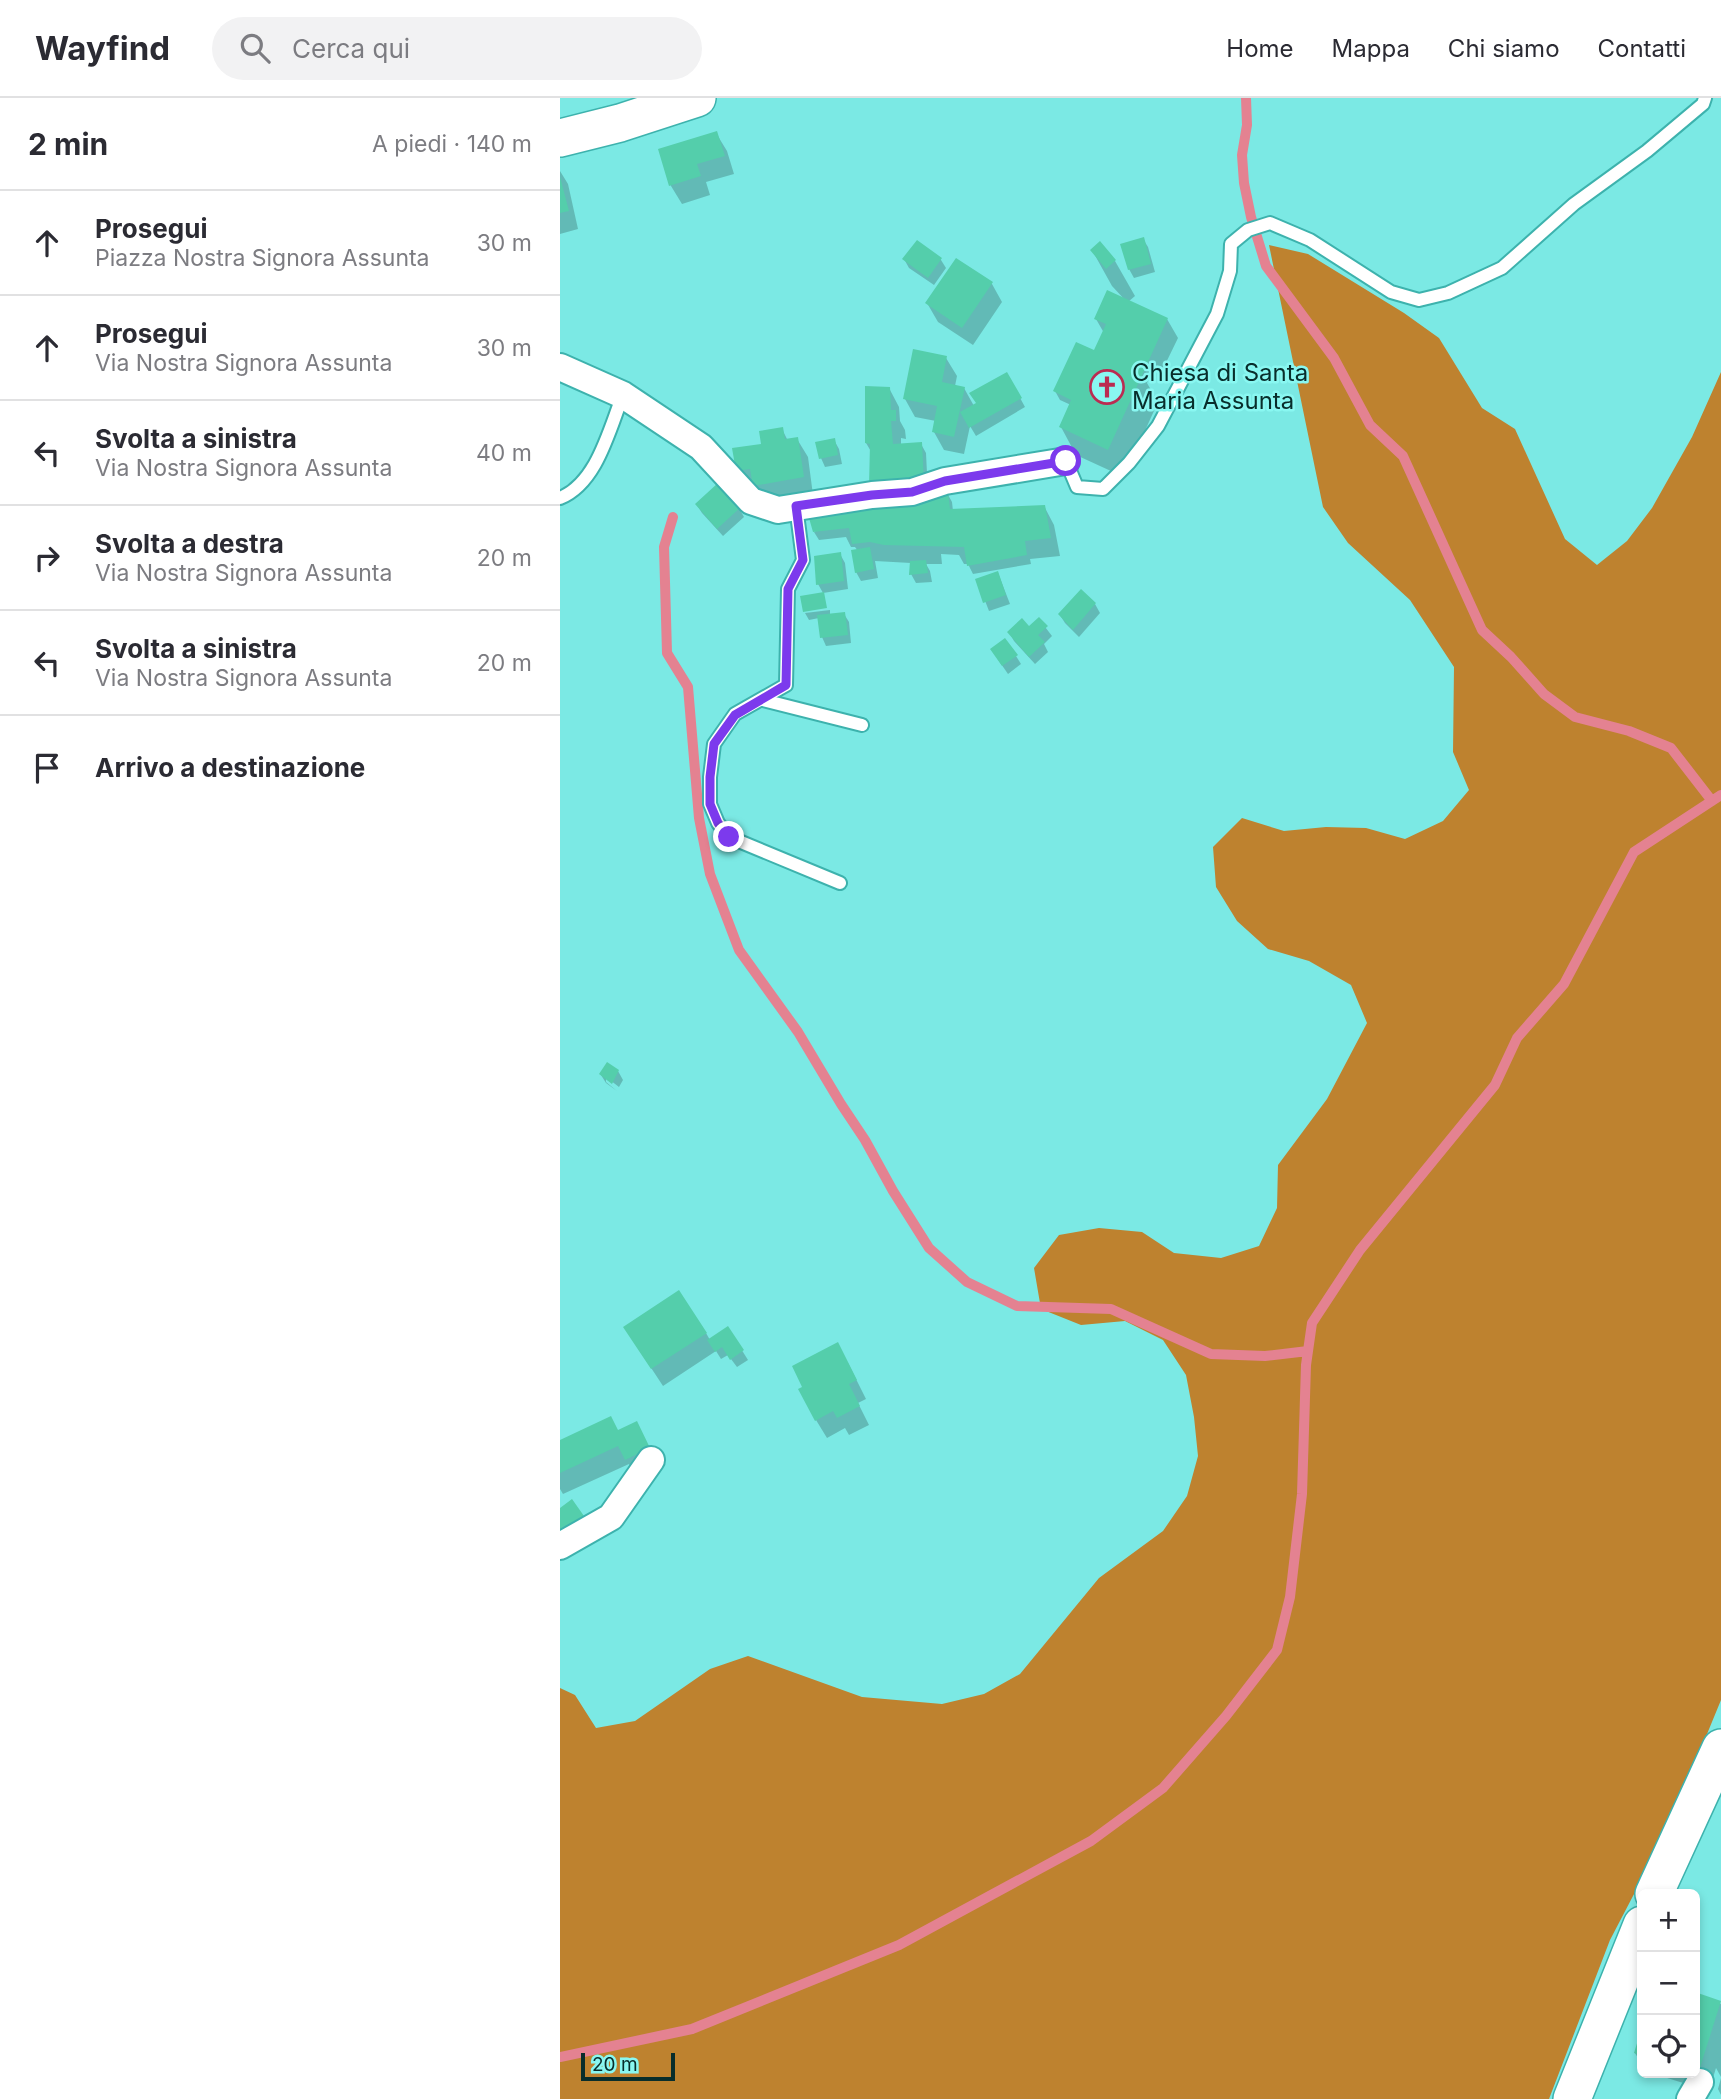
<!DOCTYPE html>
<html lang="it">
<head>
<meta charset="utf-8">
<style>
	:root { --surface:#fff; --page:#f2f2f3; --text:#2b2b33; --muted:#7c7c81; --line:#e1e1e2 }
	body { margin:0; font-family:Inter,sans-serif; background:var(--page); color:var(--text) }
	.controls { position:absolute; right:21px; bottom:21px; display:grid; overflow:hidden; border-radius:10px; box-shadow:0 4px 10px #0003 }
	.controls button { width:63px; height:63px; display:grid; place-items:center; padding:0; border:0; border-bottom:2px solid var(--line); background:var(--surface); color:var(--text); font:35px sans-serif }
	.scale { position:absolute; left:21px; bottom:18px; width:94px; box-sizing:border-box; padding-left:7px; border:4px solid #082d2b; border-top:0; font-size:19px; line-height:24px; white-space:nowrap; color:#082d2b; -webkit-text-stroke:5px #89f7f1; paint-order:stroke }
	.stop { position:absolute; width:21px; height:21px; margin:-16px; border:5px solid #7c3aed; border-radius:50%; background:#fff }
	.stop.end { background:#7c3aed; border-color:#fff; box-shadow:0 2px 7px #0008 }
	.list { margin:0; padding:0; list-style:none }
	h2 { display:flex; justify-content:space-between; align-items:center; height:91px; margin:0; padding:0 28px; font-size:30px }
	h2 small { font-size:23px; font-weight:400; color:var(--muted) }
	.list li { display:grid; grid-template-columns:46px 1fr auto; gap:21px; align-items:center; box-sizing:border-box; height:105px; padding:0 28px; border-top:2px solid var(--line) }
	.list b { display:block; font-size:26px; white-space:nowrap }
	.list p { margin:0; font-size:23px; white-space:nowrap; color:var(--muted) }
	.list em { font-size:23px; font-style:normal; color:var(--muted) }
	.icon { flex:none; width:38px; height:38px; fill:none; stroke:currentColor; stroke-width:2; stroke-linecap:round; stroke-linejoin:round }
	.map { position:relative; flex:none; width:1161px; height:2001px; overflow:hidden }
	header { display:flex; align-items:center; gap:42px; box-sizing:border-box; height:98px; padding:0 35px; background:var(--surface); border-bottom:2px solid var(--line) }
	header strong { font-size:33px }
	nav { display:flex; gap:38px; margin-inline-start:auto; font-size:24px }
	.search { width:490px; height:63px; background:var(--page); display:flex; align-items:center; gap:18px; box-sizing:border-box; padding:0 24px; border-radius:38px; color:var(--muted); font-size:26px }
	main { display:flex }
	aside { flex:1; background:var(--surface) }
	.map>svg:first-child { display:block }
	.forest { fill:#be822f }
	.shadow { fill:#0003 }
	.lines { fill:none; stroke-linecap:round; stroke-linejoin:round }
	.stream { stroke:#e48291; stroke-width:10 }
	.building { fill:#54ceab }
	.lane-casing { stroke:#3db2ad; stroke-width:16 }
	.street-casing { stroke:#3db2ad; stroke-width:30 }
	.secondary-casing { stroke:#3db2ad; stroke-width:40 }
	.lane { stroke:#fff; stroke-width:12 }
	.street { stroke:#fff; stroke-width:26 }
	.secondary { stroke:#fff; stroke-width:37 }
	.route { stroke:#7c3aed; stroke-width:9 }
	.labels { text-anchor:middle; stroke-width:5; stroke-linejoin:round; paint-order:stroke }
	.poi-label { font-size:24px; fill:#082d2b; stroke:#89f7f1; text-anchor:start }
</style>
</head>
<body>
<header>
<strong>Wayfind</strong>
<div class="search"><svg class="icon" aria-label="search" viewBox="0 0 24 24"><circle cx="10" cy="10" r="6"/><path d="M15 15l6 6"/></svg>Cerca qui</div>
<nav><a>Home</a><a>Mappa</a><a>Chi siamo</a><a>Contatti</a></nav>
</header>
<main>
<aside>
<h2>2 min<small>A piedi · 140 m</small></h2>
<ul class="list">
<li><svg class="icon" aria-label="ahead" viewBox="0 0 24 24"><path d="M12 20V5M6 11l6-6 6 6"/></svg><div><b>Prosegui</b><p>Piazza Nostra Signora Assunta</p></div><em>30 m</em></li>
<li><svg class="icon" aria-label="ahead" viewBox="0 0 24 24"><path d="M12 20V5M6 11l6-6 6 6"/></svg><div><b>Prosegui</b><p>Via Nostra Signora Assunta</p></div><em>30 m</em></li>
<li><svg class="icon" aria-label="left" viewBox="0 0 24 24"><path d="M17 20v-9H6M10 6l-5 5 5 5"/></svg><div><b>Svolta a sinistra</b><p>Via Nostra Signora Assunta</p></div><em>40 m</em></li>
<li><svg class="icon" aria-label="right" viewBox="0 0 24 24"><path d="M7 20v-9h11M14 6l5 5-5 5"/></svg><div><b>Svolta a destra</b><p>Via Nostra Signora Assunta</p></div><em>20 m</em></li>
<li><svg class="icon" aria-label="left" viewBox="0 0 24 24"><path d="M17 20v-9H6M10 6l-5 5 5 5"/></svg><div><b>Svolta a sinistra</b><p>Via Nostra Signora Assunta</p></div><em>20 m</em></li>
<li><svg class="icon" aria-label="arrive" viewBox="0 0 24 24"><path d="M6 21V4h12l-3 4 3 4H6"/></svg><div><b>Arrivo a destinazione</b></div></li>
</ul>
</aside>
<div class="map">
<svg width="1161" height="2001" viewBox="0 0 1161 2001">
	<rect width="100%" height="100%" fill="#7be9e4"/>
	<path class="forest" d="M 709,147 L 748,156 L 844,215 L 879,240 L 922,310 L 955,331 L 1005,441 L 1037,467 L 1067,443 L 1092,410 L 1132,339 L 1161,274 L 1161,1602 L 1108,1731 L 1050,1842 L 989,2001 L 0,2001 L 0,1590 L 15,1597 L 36,1630 L 75,1623 L 150,1571 L 188,1558 L 302,1599 L 382,1606 L 424,1596 L 460,1576 L 539,1480 L 603,1433 L 627,1398 L 638,1358 L 634,1319 L 626,1277 L 603,1242 L 565,1223 L 521,1227 L 481,1211 L 474,1170 L 499,1137 L 539,1130 L 582,1134 L 614,1155 L 661,1160 L 699,1148 L 717,1110 L 718,1067 L 767,1001 L 807,925 L 791,887 L 749,863 L 708,851 L 677,823 L 656,789 L 653,749 L 682,720 L 724,733 L 766,729 L 806,730 L 845,741 L 883,723 L 909,692 L 893,654 L 894,569 L 850,502 L 788,445 L 763,409 Z"/>
	<path class="shadow" d="M 156,35 L 167,53 L 174,76 L 146,84 L 150,97 L 122,106 L 111,88 L 100,52 Z
		M 0,73 L 8,86 L 18,131 L 0,136 Z
		M 583,141 L 588,149 L 595,174 L 574,180 L 569,171 Z
		M 357,144 L 381,162 L 386,170 L 374,187 L 349,170 L 344,161 Z
		M 532,152 L 555,163 L 575,198 L 568,204 L 607,221 L 618,240 L 601,275 L 594,271 L 587,285 L 598,304 L 564,379 L 516,357 L 501,329 L 511,307 L 500,302 L 495,293 L 534,256 L 544,235 L 536,221 L 565,202 L 552,188 Z
		M 397,162 L 432,186 L 442,204 L 413,247 L 378,224 L 367,205 Z
		M 386,260 L 397,278 L 395,288 L 404,290 L 414,308 L 447,276 L 465,309 L 416,338 L 410,328 L 404,356 L 384,352 L 374,334 L 376,323 L 355,319 L 345,301 Z
		M 329,290 L 339,309 L 340,323 L 345,332 L 346,341 L 341,340 L 341,348 L 361,346 L 366,355 L 368,395 L 387,395 L 392,404 L 393,413 L 484,408 L 494,427 L 500,458 L 470,461 L 471,466 L 413,476 L 408,466 L 404,466 L 399,457 L 381,456 L 382,466 L 366,466 L 370,473 L 372,484 L 356,485 L 351,476 L 351,465 L 315,463 L 318,480 L 301,483 L 296,474 L 298,453 L 295,449 L 291,449 L 286,439 L 259,442 L 254,434 L 319,402 L 312,355 L 306,345 Z
		M 222,331 L 228,343 L 237,341 L 248,359 L 253,397 L 205,406 L 178,372 Z
		M 274,342 L 279,351 L 282,366 L 265,369 L 261,360 Z
		M 137,407 L 179,410 L 184,419 L 163,438 L 142,415 Z
		M 280,456 L 285,465 L 288,491 L 263,495 L 258,486 Z
		M 438,475 L 450,506 L 429,513 L 417,482 Z
		M 535,506 L 540,515 L 519,539 L 505,525 L 500,517 Z
		M 270,512 L 270,517 L 284,516 L 289,524 L 291,545 L 266,548 L 262,539 L 259,520 L 249,522 L 245,515 Z
		M 479,521 L 492,538 L 484,546 L 488,554 L 475,566 L 454,543 L 449,534 L 469,530 Z
		M 456,558 L 461,566 L 448,576 L 437,560 Z
		M 58,973 L 63,982 L 59,989 L 46,979 L 46,984 L 57,993 L 46,985 L 41,977 Z
		M 168,1230 L 188,1262 L 177,1269 L 168,1257 L 161,1261 L 156,1253 L 103,1288 L 76,1247 L 146,1235 L 150,1242 Z
		M 288,1265 L 306,1301 L 298,1305 L 309,1327 L 289,1337 L 285,1330 L 267,1340 L 256,1322 Z
		M 58,1334 L 93,1359 L 71,1370 L 69,1366 L 3,1396 L 0,1391 L 0,1344 Z
		M 1135,1896 L 1161,1906 L 1161,1979 L 1156,1970 L 1149,1993 L 1091,1975 L 1135,1975 Z
		M 1082,1933 L 1082,1967 L 1075,1955 Z
		M 1161,1980 L 1161,1997 L 1158,1991 Z"/>
	<g class="lines">
		<path class="stream" d="M 686,0 L 687,27 L 682,57 L 684,85 L 691,119 L 706,168 L 774,260 L 810,327 L 843,358 L 922,532 L 951,559 L 984,596 L 1015,619 L 1069,633 L 1111,650 L 1152,703
			M 113,419 L 104,449 L 107,555 L 128,589 L 139,720 L 150,776 L 179,852 L 238,934 L 281,1006 L 305,1042 L 333,1093 L 369,1150 L 407,1184 L 457,1208 L 551,1211 L 651,1256 L 705,1258 L 748,1253
			M 0,1959 L 132,1931 L 339,1847 L 531,1743 L 603,1690 L 666,1618 L 717,1552 L 730,1499 L 742,1396 L 746,1267 L 752,1225 L 800,1152 L 935,987 L 957,940 L 1004,886 L 1074,754 L 1161,697"/>
	</g>
	<path class="building" d="M 157,33 L 165,58 L 137,66 L 141,78 L 109,88 L 98,51 Z
		M 0,79 L 9,113 L 0,115 Z
		M 584,139 L 591,166 L 568,172 L 560,146 Z
		M 357,142 L 382,160 L 368,180 L 342,161 Z
		M 540,143 L 556,162 L 546,171 L 530,152 Z
		M 396,160 L 433,184 L 402,230 L 365,205 Z
		M 547,192 L 608,220 L 548,352 L 499,329 L 511,302 L 493,293 L 516,244 L 534,252 L 546,226 L 534,221 Z
		M 353,251 L 387,258 L 382,284 L 405,289 L 394,339 L 372,334 L 377,308 L 343,301 Z
		M 447,274 L 462,300 L 409,330 L 400,314 L 416,305 L 409,295 Z
		M 305,288 L 330,289 L 331,312 L 336,312 L 336,323 L 331,323 L 333,346 L 362,344 L 364,386 L 309,388 L 310,346 L 305,345 Z
		M 223,329 L 225,341 L 238,339 L 244,379 L 193,388 L 190,371 L 176,373 L 172,350 L 201,346 L 199,333 Z
		M 275,340 L 278,357 L 259,361 L 255,344 Z
		M 158,385 L 181,409 L 157,431 L 135,406 Z
		M 388,394 L 390,411 L 485,407 L 491,440 L 465,443 L 467,457 L 407,468 L 404,449 L 324,447 L 310,444 L 292,446 L 289,430 L 253,434 L 247,413 Z
		M 310,449 L 314,471 L 295,475 L 291,452 Z
		M 281,454 L 284,483 L 256,487 L 254,458 Z
		M 366,462 L 368,475 L 349,477 L 350,463 Z
		M 438,473 L 446,497 L 423,505 L 415,481 Z
		M 521,491 L 536,505 L 513,532 L 498,516 Z
		M 264,494 L 267,510 L 243,514 L 240,498 Z
		M 285,514 L 288,537 L 260,540 L 257,517 Z
		M 479,519 L 488,528 L 478,537 L 485,544 L 469,559 L 447,534 L 462,520 L 469,528 Z
		M 445,540 L 458,557 L 442,568 L 430,551 Z
		M 47,964 L 59,972 L 52,986 L 39,976 Z
		M 119,1192 L 147,1235 L 91,1271 L 63,1229 Z
		M 168,1228 L 184,1252 L 170,1262 L 162,1249 L 155,1254 L 147,1242 Z
		M 278,1244 L 297,1282 L 289,1286 L 300,1308 L 277,1320 L 273,1313 L 255,1323 L 238,1291 L 242,1289 L 232,1268 Z
		M 51,1318 L 58,1332 L 77,1323 L 90,1350 L 65,1362 L 58,1348 L 0,1375 L 0,1342 Z
		M 12,1401 L 24,1418 L 0,1434 L 0,1410 Z
		M 1135,1894 L 1161,1903 L 1138,1976 L 1135,1974 Z
		M 1082,1929 L 1082,1958 L 1074,1955 Z"/>
	<g class="lines">
		<g class="lane-casing">
			<path id="lane" d="M 506,363 L 517,389 L 543,391 L 569,365 L 598,328 L 657,216 L 670,173 L 671,146 L 688,132 L 710,125 L 750,142 L 831,194 L 859,202 L 888,195 L 942,170 L 1014,106 L 1087,53 L 1143,6 L 1145,0
				M 0,400 C 37,385 49,332 63,297
				M 236,408 L 243,462 L 228,491 L 226,587 L 175,616 L 154,646 L 150,679 L 150,706 L 158,725 L 169,739 L 280,785
				M 203,602 L 302,627"/>
		</g>
		<g class="street-casing">
			<path id="street" d="M 0,269 L 63,297 L 141,349 L 191,403 L 218,412 L 312,397 L 352,394 L 385,383 L 506,363
				M 0,1448 L 51,1419 L 91,1362
				M 1130,2001 L 1140,1984"/>
		</g>
		<g class="secondary-casing">
			<path id="secondary" d="M 0,40 L 60,25 L 137,0
				M 1094,1796 L 1161,1650
				M 1012,2001 L 1082,1827"/>
		</g>
		<use href="#lane" class="lane"/>
		<use href="#street" class="street"/>
		<use href="#secondary" class="secondary"/>
	</g>
	<g class="lines">
		<path class="route" d="M 169,739 L 158,725 L 150,706 L 150,679 L 154,646 L 175,617 L 226,587 L 228,491 L 243,462 L 236,408 L 312,397 L 352,394 L 385,383 L 506,363"/>
	</g>
	<defs>
		<g id="church-ring" transform="scale(1.75)"><circle r="9.5" fill="#89f7f1" stroke="#bb2b51" stroke-width="1.5"/><path d="M-1.2-6h2.4v3.5h3.3v2.4h-3.3V6h-2.4V-.1h-3.3v-2.4h3.3Z" fill="#bb2b51"/></g>
	</defs>
	<g fill-rule="evenodd">
		<use href="#church-ring" x="547" y="289"/>
	</g>
	<g class="labels">
		<g class="poi-label">
			<text x="572" y="283">Chiesa di Santa<tspan x="572" dy="28">Maria Assunta</tspan></text>
		</g>
	</g>
</svg>
<div class="controls">
<button>+</button>
<button>−</button>
<button><svg class="icon" aria-label="locate" viewBox="0 0 24 24"><circle cx="12" cy="12" r="6"/><path d="M12 2v4M12 18v4M2 12h4M18 12h4"/></svg></button>
</div>
<div class="scale">20 m</div>
<div class="stop" style="left:506px;top:363px"></div>
<div class="stop end" style="left:169px;top:739px"></div>
</div>
</main>
</body>
</html>
